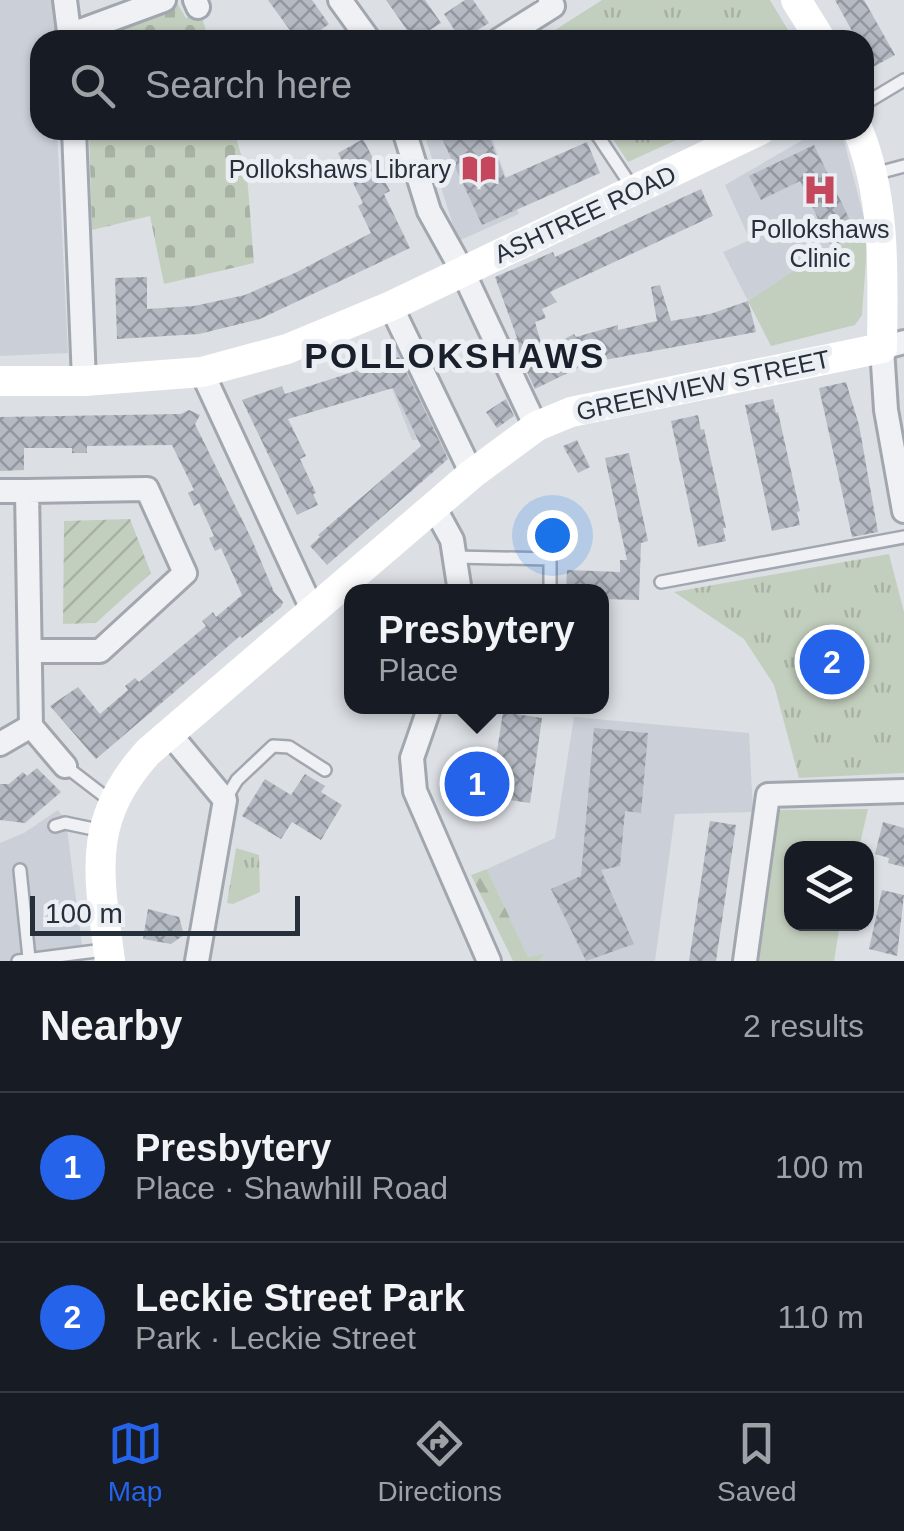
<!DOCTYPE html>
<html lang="en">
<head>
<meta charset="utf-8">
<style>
	:root { --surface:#171b24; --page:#242831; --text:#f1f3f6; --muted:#9ea1a6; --line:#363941; --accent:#2563eb }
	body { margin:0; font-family:Helvetica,sans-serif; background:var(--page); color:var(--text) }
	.controls { position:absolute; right:30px; bottom:30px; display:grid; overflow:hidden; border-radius:20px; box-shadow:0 2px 8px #0004 }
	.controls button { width:90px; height:90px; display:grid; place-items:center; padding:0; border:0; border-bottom:2px solid var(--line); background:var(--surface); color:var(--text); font:50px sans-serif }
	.scale { position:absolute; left:30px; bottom:25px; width:270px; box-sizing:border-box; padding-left:10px; border:5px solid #272f3b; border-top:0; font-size:28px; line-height:35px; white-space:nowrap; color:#272f3b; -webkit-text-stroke:8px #ebeff3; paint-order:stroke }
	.you { position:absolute; left:552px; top:535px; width:35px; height:35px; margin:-25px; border:8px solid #fff; border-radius:50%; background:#1a73e8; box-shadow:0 0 0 15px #1a73e833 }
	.badge { display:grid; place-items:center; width:65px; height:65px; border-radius:50%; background:var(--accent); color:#fff; font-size:32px; font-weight:700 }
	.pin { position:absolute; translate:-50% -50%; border:5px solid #fff; box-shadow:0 2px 10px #0006 }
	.popup { position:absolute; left:344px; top:584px; width:265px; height:130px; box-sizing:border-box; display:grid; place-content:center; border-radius:20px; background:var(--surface); filter:drop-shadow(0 2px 8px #0005); font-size:32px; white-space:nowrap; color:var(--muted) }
	.popup b { font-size:38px; color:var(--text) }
	.popup::after { content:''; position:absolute; left:50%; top:100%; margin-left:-20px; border:20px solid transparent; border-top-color:var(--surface) }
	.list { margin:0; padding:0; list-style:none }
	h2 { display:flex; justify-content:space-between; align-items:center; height:130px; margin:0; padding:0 40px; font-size:42px }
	h2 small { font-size:32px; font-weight:400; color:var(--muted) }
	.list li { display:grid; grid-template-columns:65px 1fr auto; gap:30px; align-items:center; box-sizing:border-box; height:150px; padding:0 40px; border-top:2px solid var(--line) }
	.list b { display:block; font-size:38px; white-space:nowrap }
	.list p { margin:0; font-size:32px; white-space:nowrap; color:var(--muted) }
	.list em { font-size:32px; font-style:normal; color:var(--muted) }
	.icon { flex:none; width:55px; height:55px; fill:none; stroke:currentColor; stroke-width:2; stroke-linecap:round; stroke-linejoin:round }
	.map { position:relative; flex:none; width:904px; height:961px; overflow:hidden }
	.search { position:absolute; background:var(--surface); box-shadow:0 2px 8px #0004; left:30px; right:30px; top:30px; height:110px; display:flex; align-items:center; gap:25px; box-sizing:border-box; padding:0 35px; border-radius:30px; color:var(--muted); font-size:38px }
	.sheet { height:430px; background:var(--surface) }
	nav { display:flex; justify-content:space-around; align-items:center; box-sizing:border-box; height:140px; border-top:2px solid var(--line); background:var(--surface); font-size:28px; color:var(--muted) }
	nav a { display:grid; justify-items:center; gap:5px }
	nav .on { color:var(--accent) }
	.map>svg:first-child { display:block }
	.built { fill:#cbcfd7 }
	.grass { fill:#c3cfbe }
	.forest { fill:url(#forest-firs) }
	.cemetery { fill:url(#cemetery-stones) }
	.park { fill:url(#park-tufts) }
	.garden { fill:url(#garden-furrows) }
	.building { fill:url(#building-cross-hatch) }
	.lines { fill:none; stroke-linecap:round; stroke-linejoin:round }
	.lane-casing { stroke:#a2a7af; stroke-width:16 }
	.street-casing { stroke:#a2a7af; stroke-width:28 }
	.lane { stroke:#eff1f4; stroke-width:11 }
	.street { stroke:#eff1f4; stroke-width:22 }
	.secondary { stroke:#fff; stroke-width:30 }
	.labels { text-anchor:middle; stroke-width:10; stroke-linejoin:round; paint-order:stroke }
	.poi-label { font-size:25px; fill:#272f3b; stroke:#ebeff3; text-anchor:end }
	.street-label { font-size:25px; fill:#272f3b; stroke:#ebeff3 }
	.district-label { font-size:35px; font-weight:bold; letter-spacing:2.5px; fill:#19202b; stroke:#ebeff3 }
</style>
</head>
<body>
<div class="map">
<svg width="904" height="961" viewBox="0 0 904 961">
	<defs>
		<pattern id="forest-firs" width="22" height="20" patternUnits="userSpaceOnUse" patternTransform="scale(2.5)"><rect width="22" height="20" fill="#c3cfbe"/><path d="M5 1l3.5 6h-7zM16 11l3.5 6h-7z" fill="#a8b2a4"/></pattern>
		<pattern id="cemetery-stones" width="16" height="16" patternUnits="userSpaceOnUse" patternTransform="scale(2.5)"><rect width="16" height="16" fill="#c3cfbe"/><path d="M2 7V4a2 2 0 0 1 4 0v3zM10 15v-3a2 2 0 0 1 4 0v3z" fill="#a8b2a4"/></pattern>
		<pattern id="park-tufts" width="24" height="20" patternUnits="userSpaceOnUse" patternTransform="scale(2.5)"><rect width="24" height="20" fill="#c3cfbe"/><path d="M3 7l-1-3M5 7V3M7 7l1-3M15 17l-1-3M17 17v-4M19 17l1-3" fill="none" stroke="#a8b2a4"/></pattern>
		<pattern id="garden-furrows" width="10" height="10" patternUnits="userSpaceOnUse" patternTransform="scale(2.5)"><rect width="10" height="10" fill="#c3cfbe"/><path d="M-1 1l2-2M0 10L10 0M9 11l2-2" fill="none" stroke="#a8b2a4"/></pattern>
		<pattern id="building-cross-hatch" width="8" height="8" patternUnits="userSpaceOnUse" patternTransform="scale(2.5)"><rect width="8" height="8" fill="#b4b9c2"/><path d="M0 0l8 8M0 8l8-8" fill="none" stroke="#92979f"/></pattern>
	</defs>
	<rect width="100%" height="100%" fill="#dce0e5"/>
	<path class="built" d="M 0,0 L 55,0 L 56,40 L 40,40 L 40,130 L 57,130 L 68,353 L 0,356 Z
		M 423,130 L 489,130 L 519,214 L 458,241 Z
		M 820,130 L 844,141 L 868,233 L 813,258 L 748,301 L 723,252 L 750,240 L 725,185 Z
		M 405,348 L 453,455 L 449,458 L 434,440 L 412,440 L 392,389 L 387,361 L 382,355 Z
		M 574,717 L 749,733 L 753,812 L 675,814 L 655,961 L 539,961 L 544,955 L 528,957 L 487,869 L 555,838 Z
		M 58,810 L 66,821 L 84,961 L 0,961 L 0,843 L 24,833 Z"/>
	<path class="grass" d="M 868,233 L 862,315 L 855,325 L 771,346 L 748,301 L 813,258 Z
		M 868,809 L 859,848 L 792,848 L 792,924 L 840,924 L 834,961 L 753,961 L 773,810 Z"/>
	<path class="forest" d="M 487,869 L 528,957 L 545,954 L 539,961 L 513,961 L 471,875 Z"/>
	<path class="cemetery" d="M 177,3 L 186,18 L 200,11 L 209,40 L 87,40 Z
		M 89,130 L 234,130 L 247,175 L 254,263 L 164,284 L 150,216 L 92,230 Z"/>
	<path class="park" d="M 602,0 L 770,0 L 794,40 L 546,40 L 544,37 Z
		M 607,130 L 698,130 L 628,162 Z
		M 889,554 L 904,612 L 904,773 L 799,778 L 774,685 L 744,639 L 674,592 Z
		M 236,848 L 259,855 L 260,892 L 233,904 L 227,903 Z"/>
	<path class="garden" d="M 130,519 L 151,573 L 96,623 L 63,624 L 64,521 Z"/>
	<path class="building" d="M 268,0 L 312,0 L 329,24 L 315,34 L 319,40 L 297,40 Z
		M 386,0 L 425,0 L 441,23 L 414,40 Z
		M 465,0 L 473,0 L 489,23 L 461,40 L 444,14 Z
		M 835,0 L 864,0 L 895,55 L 873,67 L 864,52 L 864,40 L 857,40 Z
		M 438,130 L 487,130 L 505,178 L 587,142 L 600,173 L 482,225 Z
		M 363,139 L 390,191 L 384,194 L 410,248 L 260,319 L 199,334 L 117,339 L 115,278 L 147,277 L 147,309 L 194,306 L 245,295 L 297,272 L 371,233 L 358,206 L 363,203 L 338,153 Z
		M 814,145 L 857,235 L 832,248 L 800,181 L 761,200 L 749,176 Z
		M 701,189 L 713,216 L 550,292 L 557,302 L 542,309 L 546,318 L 535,322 L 543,350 L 574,334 L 576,337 L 618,325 L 618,330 L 657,321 L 651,287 L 660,285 L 671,321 L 710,314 L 748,301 L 756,332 L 588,363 L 535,389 L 512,340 L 517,338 L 495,277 L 553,252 L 555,257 Z
		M 399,357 L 448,459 L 327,565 L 310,546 L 320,537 L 318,535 L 421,446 L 393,388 L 288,419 L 306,456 L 300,459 L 316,493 L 313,494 L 318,505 L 297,515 L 242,400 L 282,386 L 285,394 Z
		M 846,382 L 859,425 L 878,532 L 852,537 L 819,388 Z
		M 506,399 L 514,416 L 497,428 L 486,412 Z
		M 773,399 L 776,413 L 778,412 L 800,511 L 797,512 L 800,525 L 772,531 L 745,405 Z
		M 189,410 L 200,415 L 195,424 L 252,540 L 274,592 L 283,602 L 281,607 L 242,638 L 240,636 L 96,759 L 50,706 L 78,687 L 100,714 L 128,690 L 125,686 L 135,678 L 139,682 L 206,626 L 202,621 L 207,617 L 213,612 L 216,617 L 242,595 L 221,548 L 215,551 L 209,538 L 214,536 L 199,503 L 194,506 L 188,493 L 194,490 L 172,445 L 87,446 L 87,453 L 72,453 L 72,448 L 24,448 L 24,470 L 0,471 L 0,417 L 181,414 Z
		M 698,415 L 701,430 L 704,429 L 726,528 L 723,528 L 726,541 L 698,547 L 671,421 Z
		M 577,440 L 590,467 L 578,473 L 563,446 Z
		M 629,453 L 648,541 L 641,543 L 639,600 L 602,599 L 602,592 L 566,592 L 567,570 L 620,572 L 620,560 L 627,560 L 605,458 Z
		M 503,712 L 542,718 L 530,803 L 490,797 L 488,815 L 457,810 L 463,766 L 494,771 Z
		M 594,728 L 648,733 L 641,813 L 625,811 L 620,866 L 601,870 L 634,944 L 586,961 L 551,889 L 581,876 Z
		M 37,768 L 61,792 L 25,823 L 0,820 L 0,784 L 9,784 L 23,772 L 27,776 Z
		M 305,774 L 325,786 L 321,792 L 342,805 L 321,840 L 292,822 L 281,839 L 242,816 L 265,779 L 291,795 Z
		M 710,821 L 736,825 L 716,961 L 689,961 Z
		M 883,822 L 904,828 L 904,867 L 888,863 L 889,858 L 875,854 Z
		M 882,890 L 904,895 L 897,956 L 869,949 Z
		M 148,909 L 179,917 L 184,935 L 171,944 L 143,939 Z"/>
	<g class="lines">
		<g class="lane-casing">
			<path id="lane" d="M 864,104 L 904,80
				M 525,130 L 526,130
				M 594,130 L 632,187
				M 874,174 L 904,166
				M 455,557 L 550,559 L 550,592
				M 661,582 L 904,537
				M 65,766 L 112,802
				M 225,800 L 237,780 L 273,746 L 289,747 L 325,770
				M 55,826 L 65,823 L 103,831
				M 20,870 L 29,958
				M 18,961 L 104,950"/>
		</g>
		<g class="street-casing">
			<path id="street" d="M 65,0 L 70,40
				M 195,0 L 198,7
				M 340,0 L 369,40
				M 69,35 L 164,0
				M 499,40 L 553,6 L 550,0
				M 74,130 L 84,381
				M 404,130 L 429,211 L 463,272 L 536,427
				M 391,306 L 472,474
				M 904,342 L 882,348 L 886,410 L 904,511
				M 202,372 L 313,611
				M 0,491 L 27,491 L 31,726 L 65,766
				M 27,491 L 147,489 L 185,573 L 100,651 L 30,651
				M 434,507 L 452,540 L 460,592
				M 430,706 L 412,758 L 415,791 L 489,961
				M 170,734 L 225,800 L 197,961
				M 0,744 L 31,726
				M 745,961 L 768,795 L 904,791"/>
		</g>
		<use href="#lane" class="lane"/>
		<use href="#street" class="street"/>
		<path class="secondary" d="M 796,0 L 821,40
			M 0,381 L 84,381 L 202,372 L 287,349 L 391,306 L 760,130
			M 110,961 C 99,875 85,822 148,752 L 472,474 L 537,426 L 571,412 L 882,348 C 883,275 886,198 858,130"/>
	</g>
	<defs>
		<g id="library-bare" transform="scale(2.7)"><path d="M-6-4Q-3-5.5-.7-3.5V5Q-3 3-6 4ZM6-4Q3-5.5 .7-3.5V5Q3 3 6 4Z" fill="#c4475d" stroke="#ebeff3" stroke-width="2.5" paint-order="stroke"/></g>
		<g id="hospital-bare" transform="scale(2.7)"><path d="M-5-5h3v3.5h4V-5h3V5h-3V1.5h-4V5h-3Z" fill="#c4475d" stroke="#ebeff3" stroke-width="2.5" paint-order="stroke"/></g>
	</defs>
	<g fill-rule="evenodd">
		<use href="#library-bare" x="479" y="169"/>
		<use href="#hospital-bare" x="820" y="190"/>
	</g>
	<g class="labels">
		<g class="poi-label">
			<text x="451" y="178">Pollokshaws Library</text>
			<text x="820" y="238" text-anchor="middle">Pollokshaws<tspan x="820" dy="29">Clinic</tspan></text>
		</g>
		<g class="street-label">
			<text transform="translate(585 214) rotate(-25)" y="9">ASHTREE ROAD</text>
			<text transform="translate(703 385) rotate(-12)" y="9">GREENVIEW STREET</text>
		</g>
		<g class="district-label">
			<text x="455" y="368">POLLOKSHAWS</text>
		</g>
	</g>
</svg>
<div class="controls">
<button><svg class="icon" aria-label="layers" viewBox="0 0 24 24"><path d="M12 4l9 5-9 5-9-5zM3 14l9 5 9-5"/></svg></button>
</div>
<div class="scale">100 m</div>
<div class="you"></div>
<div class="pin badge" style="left:477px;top:784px">1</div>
<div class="popup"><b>Presbytery</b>Place</div>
<div class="pin badge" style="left:832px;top:662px">2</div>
<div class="search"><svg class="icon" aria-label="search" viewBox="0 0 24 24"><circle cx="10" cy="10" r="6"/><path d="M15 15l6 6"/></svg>Search here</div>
</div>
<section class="sheet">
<h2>Nearby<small>2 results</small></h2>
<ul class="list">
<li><span class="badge">1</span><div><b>Presbytery</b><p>Place · Shawhill Road</p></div><em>100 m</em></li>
<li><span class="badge">2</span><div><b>Leckie Street Park</b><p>Park · Leckie Street</p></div><em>110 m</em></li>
</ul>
</section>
<nav>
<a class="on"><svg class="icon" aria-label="map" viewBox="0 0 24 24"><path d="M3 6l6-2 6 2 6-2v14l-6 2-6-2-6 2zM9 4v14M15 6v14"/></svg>Map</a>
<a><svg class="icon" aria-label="directions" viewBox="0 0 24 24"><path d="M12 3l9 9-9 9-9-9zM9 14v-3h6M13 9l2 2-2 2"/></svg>Directions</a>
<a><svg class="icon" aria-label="saved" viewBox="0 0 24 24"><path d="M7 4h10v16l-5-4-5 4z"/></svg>Saved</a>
</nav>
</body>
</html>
